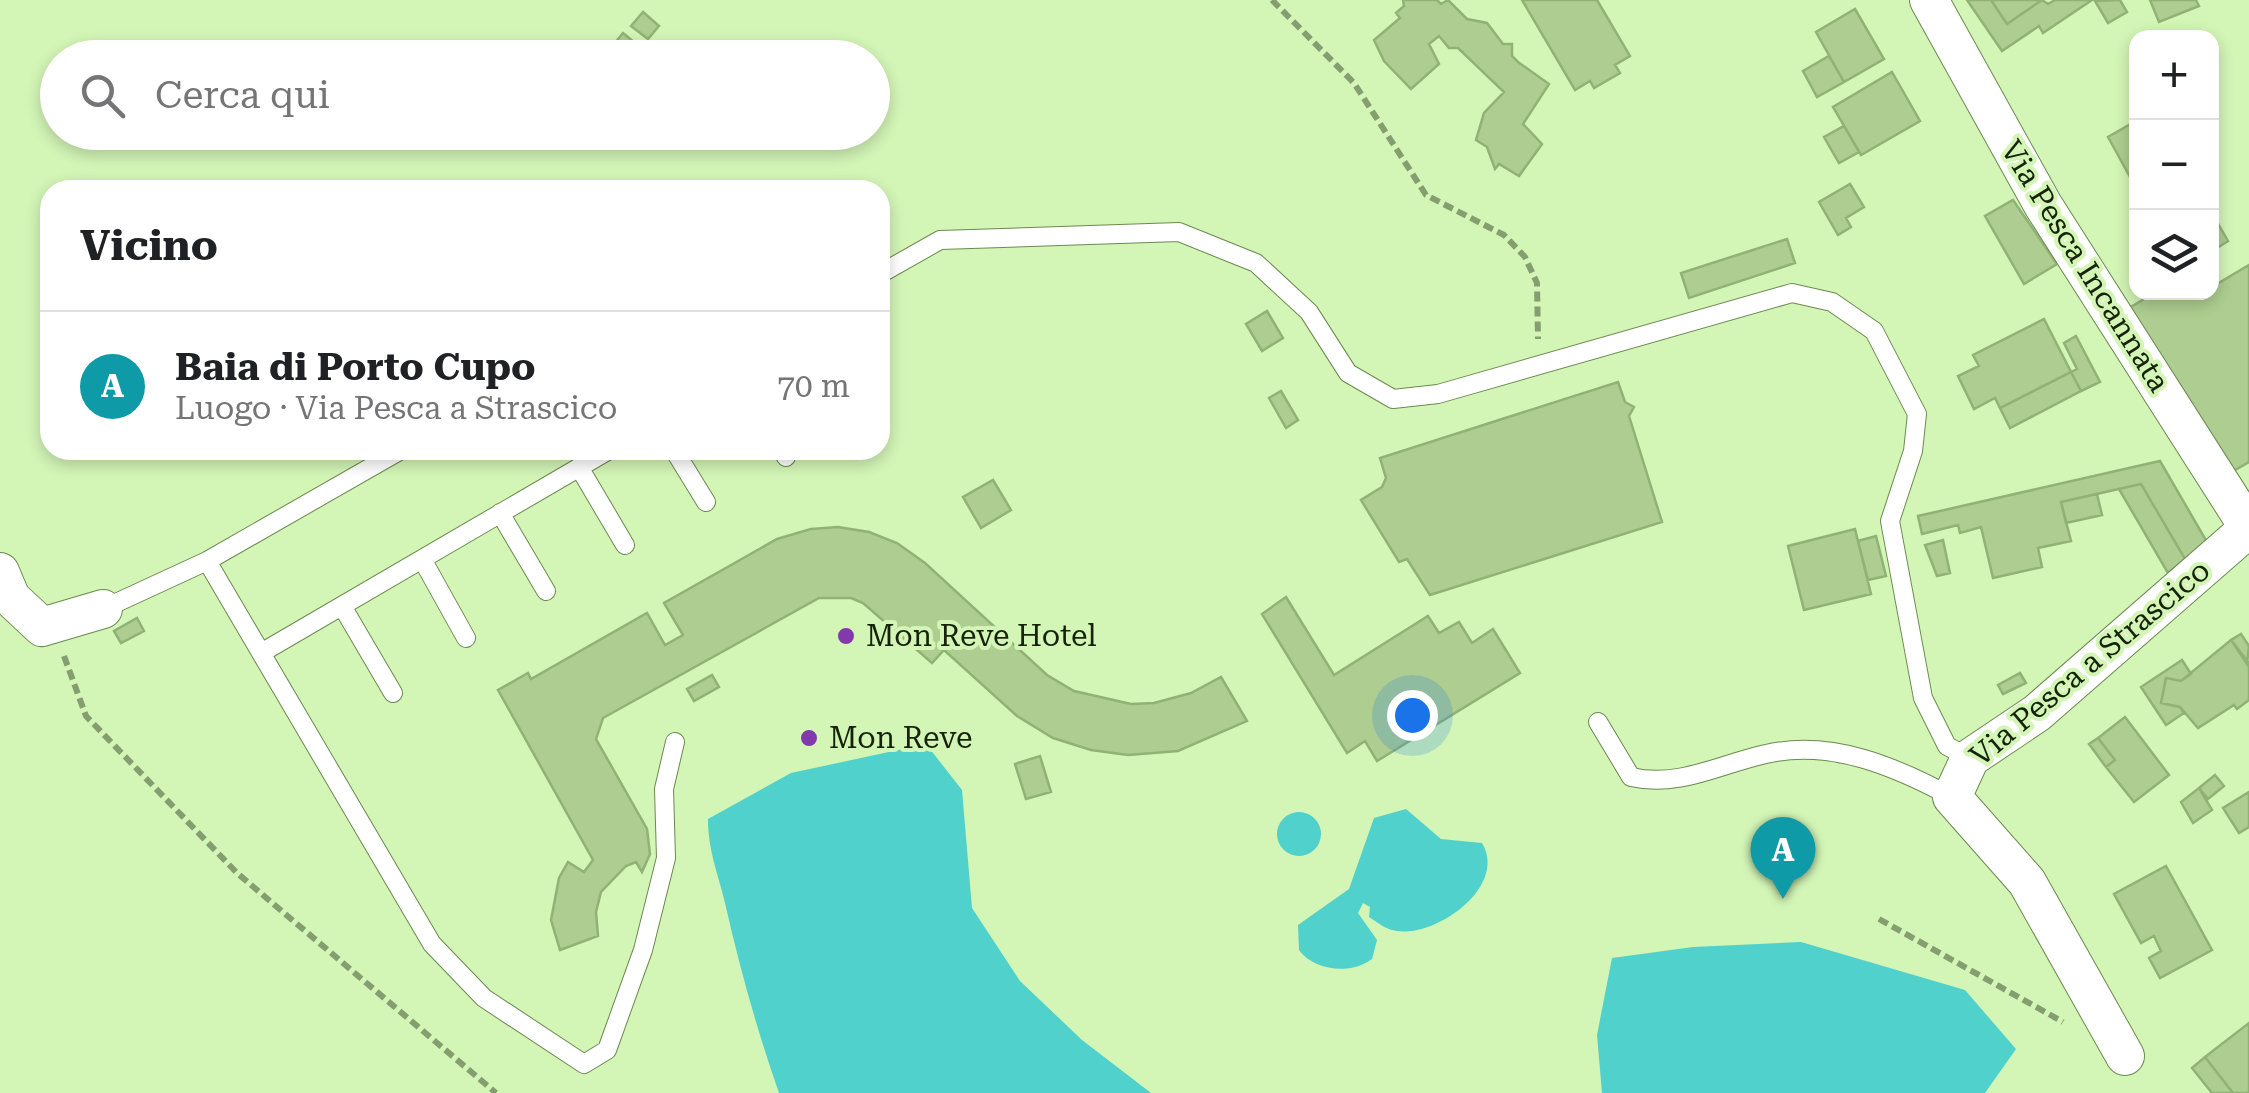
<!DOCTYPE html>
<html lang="it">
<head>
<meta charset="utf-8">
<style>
	:root { --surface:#fff; --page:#f2f2f2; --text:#202124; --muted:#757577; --line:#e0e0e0; --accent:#0f766e }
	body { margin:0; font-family:"Roboto Serif",serif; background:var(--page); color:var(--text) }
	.controls { position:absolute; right:30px; top:30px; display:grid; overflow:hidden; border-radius:20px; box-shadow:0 5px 15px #0003 }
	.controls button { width:90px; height:90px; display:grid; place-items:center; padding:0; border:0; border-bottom:2px solid var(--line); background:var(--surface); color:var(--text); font:50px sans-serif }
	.you { position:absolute; left:1412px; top:715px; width:35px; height:35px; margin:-25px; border:8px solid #fff; border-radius:50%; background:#1a73e8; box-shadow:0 0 0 15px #1a73e833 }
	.badge { display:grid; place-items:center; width:65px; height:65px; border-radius:50%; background:var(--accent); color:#fff; font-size:32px; font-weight:700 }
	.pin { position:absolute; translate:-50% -82px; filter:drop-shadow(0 2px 5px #0008) }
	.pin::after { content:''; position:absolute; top:52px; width:35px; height:30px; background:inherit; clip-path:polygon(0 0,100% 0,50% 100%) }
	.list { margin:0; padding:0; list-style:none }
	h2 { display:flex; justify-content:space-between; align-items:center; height:130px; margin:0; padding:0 40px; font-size:42px }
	h2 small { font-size:32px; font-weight:400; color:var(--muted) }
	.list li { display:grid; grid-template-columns:65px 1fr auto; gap:30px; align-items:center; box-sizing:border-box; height:150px; padding:0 40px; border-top:2px solid var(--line) }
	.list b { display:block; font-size:38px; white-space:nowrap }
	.list p { margin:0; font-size:32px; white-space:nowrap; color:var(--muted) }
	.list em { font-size:32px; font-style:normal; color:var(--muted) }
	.icon { flex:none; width:55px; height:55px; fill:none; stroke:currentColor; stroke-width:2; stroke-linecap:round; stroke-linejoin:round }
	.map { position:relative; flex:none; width:2249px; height:1093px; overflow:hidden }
	.search { position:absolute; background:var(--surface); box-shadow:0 5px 15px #0003; left:40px; top:40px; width:850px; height:110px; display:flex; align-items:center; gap:25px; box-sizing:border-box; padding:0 35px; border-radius:55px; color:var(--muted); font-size:38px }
	.panel { position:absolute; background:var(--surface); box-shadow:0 5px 15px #0003; left:40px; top:180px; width:850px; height:280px; border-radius:30px }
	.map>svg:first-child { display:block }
	.water { fill:#50d1cb }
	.building { fill:#adce90; stroke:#91b275; stroke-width:2.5 }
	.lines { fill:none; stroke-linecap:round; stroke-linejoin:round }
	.lane-casing { stroke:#6b8a4f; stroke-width:20 }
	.street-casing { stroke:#6b8a4f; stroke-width:40 }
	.path { stroke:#859e6f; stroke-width:6; stroke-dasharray:10 5; stroke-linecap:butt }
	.lane { stroke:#fff; stroke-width:18 }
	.street { stroke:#fff; stroke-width:38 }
	.poi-dot { fill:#8239ab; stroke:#d3f5b6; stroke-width:4 }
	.labels { text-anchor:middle; stroke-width:8; stroke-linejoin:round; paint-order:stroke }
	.street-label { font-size:30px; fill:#162209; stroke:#d3f5b6 }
	.poi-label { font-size:30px; fill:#162209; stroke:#d3f5b6; text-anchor:start }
</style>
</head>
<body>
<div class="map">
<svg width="2249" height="1093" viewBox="0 0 2249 1093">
	<rect width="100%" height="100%" fill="#d3f5b6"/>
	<path class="water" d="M 926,744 L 962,790 L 972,908 L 1020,981 L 1082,1040 L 1151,1093 L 779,1093 C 757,1030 740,969 725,903 C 718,873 708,851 708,819 L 791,773 Z
		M 1406,809 L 1441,839 L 1482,843 C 1508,886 1437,937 1397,931 C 1387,930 1378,923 1369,917 L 1370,907 L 1363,903 L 1358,913 L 1377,940 L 1372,959 C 1351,975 1314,971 1299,950 L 1298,925 L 1349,889 L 1374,818 Z
		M1277 834a22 22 0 1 1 44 0a22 22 0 1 1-44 0Z
		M 1801,942 L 1965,990 L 2016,1049 L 1985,1093 L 1602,1093 L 1597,1035 L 1612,958 L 1693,947 Z"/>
	<path class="building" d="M 1403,0 L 1437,0 L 1441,4 L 1448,0 L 1467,19 L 1487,23 L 1503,44 L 1512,44 L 1512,56 L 1518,62 L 1549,84 L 1523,124 L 1542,144 L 1519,176 L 1499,164 L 1495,169 L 1487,147 L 1476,140 L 1484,113 L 1504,92 L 1458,48 L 1449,48 L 1439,36 L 1429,44 L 1439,64 L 1411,89 L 1384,61 L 1374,40 L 1400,18 L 1396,13 L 1404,6 Z
		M 1522,0 L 1597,0 L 1630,56 L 1615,65 L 1620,73 L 1594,88 L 1590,81 L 1575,90 Z
		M 1967,0 L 1991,0 L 2007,24 L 2042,0 L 2048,4 L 2055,0 L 2092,0 L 2043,33 L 2039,26 L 2002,51 Z
		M 1991,0 L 2042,0 L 2007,24 Z
		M 2120,0 L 2127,12 L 2108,23 L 2095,1 Z
		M 2150,0 L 2196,0 L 2199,6 L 2159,22 Z
		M 1855,9 L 1884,59 L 1844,82 L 1816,32 Z
		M 643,12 L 659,26 L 648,39 L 631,26 Z
		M 623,33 L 641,48 L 633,58 L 620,58 L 610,49 Z
		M 1829,56 L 1844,82 L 1817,97 L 1803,71 Z
		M 1892,72 L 1920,121 L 1861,155 L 1833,107 Z
		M 2136,121 L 2136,185 L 2135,186 L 2108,137 Z
		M 1844,126 L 1859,152 L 1839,163 L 1824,137 Z
		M 1850,184 L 1864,207 L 1846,218 L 1851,227 L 1838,235 L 1819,202 Z
		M 2013,200 L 2057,264 L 2024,284 L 1985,216 Z
		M 2212,213 L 2228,241 L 2212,251 Z
		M 1787,239 L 1795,263 L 1689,298 L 1681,273 Z
		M 2249,265 L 2249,462 L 2221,478 L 2129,308 L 2156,292 L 2212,292 L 2212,287 Z
		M 1267,311 L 1283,338 L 1262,351 L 1246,324 Z
		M 2044,319 L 2071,372 L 2000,408 L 1995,398 L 1974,409 L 1958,376 L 1979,366 L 1973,355 Z
		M 2076,336 L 2100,382 L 2081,391 L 2071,372 L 2077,369 L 2064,343 Z
		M 2071,372 L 2081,391 L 2010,428 L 2000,408 Z
		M 1618,382 L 1625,402 L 1634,407 L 1629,416 L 1662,522 L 1430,595 L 1407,559 L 1399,562 L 1361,500 L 1382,487 L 1386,478 L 1380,458 Z
		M 1281,391 L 1298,420 L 1286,428 L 1269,398 Z
		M 2160,461 L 2207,542 L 2185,559 L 2141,484 L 2061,502 L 2071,541 L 2038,548 L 2042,567 L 1993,578 L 1981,527 L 1960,533 L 1958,525 L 1922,534 L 1918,516 Z
		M 993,480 L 1011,510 L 981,528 L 963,497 Z
		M 2141,484 L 2185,559 L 2168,573 L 2119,489 Z
		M 2097,494 L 2102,515 L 2066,523 L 2061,502 Z
		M 838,527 L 869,532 L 897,543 L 925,563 L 1047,675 L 1074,691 L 1131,704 L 1154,703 L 1191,693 L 1221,677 L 1247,721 L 1178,751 L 1128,755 L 1091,750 L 1053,738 L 1017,716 L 944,650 L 932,663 L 863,603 L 851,598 L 819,598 L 603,718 L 596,739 L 647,829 L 650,854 L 642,872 L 636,862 L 626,866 L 601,892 L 596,912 L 598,936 L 560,950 L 551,920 L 559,878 L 568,862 L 584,872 L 593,860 L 498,690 L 528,673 L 531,679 L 647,613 L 665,645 L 683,635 L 664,603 L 777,539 L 811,529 Z
		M 1855,529 L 1871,594 L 1804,610 L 1788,546 Z
		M 1876,536 L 1886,576 L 1868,580 L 1858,541 Z
		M 1943,540 L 1950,573 L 1937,576 L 1925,545 Z
		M 1286,597 L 1334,675 L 1428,616 L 1439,633 L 1459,622 L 1472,643 L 1493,629 L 1520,673 L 1377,761 L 1365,741 L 1347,753 L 1262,614 Z
		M 137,618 L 144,631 L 121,643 L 114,631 Z
		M 2241,634 L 2249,646 L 2247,664 L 2231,640 Z
		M 2231,640 L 2249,663 L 2249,700 L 2237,709 L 2234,705 L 2198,728 L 2180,707 L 2161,703 L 2166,678 L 2181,681 Z
		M 2182,660 L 2191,674 L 2181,681 L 2166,678 L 2161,703 L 2180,707 L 2184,713 L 2166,725 L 2141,687 Z
		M 2020,673 L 2026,683 L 2003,694 L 1998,685 Z
		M 712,675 L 719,687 L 694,701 L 687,689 Z
		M 2125,717 L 2169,775 L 2134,802 L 2106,767 L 2115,760 L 2098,738 Z
		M 2098,738 L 2115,760 L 2106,767 L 2089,744 Z
		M 1040,756 L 1051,792 L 1026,799 L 1015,764 Z
		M 2215,775 L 2224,786 L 2208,799 L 2199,788 Z
		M 2199,788 L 2212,810 L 2193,823 L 2181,802 Z
		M 2249,792 L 2249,827 L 2239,833 L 2223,808 Z
		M 2166,866 L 2212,950 L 2160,978 L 2149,958 L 2161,951 L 2154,936 L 2141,943 L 2114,894 Z
		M 2249,1023 L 2249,1093 L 2233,1093 L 2205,1057 Z
		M 2205,1057 L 2233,1093 L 2212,1093 L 2192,1068 Z"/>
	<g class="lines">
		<g class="lane-casing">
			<path id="lane" d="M 880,274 L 940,240 L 1179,232 L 1256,263 L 1309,312 L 1348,373 L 1393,399 L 1438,394 L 1792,293 L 1832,302 L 1874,331 L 1917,414 L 1913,451 L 1890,521 L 1923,698 L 1947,746 L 1970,758
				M 674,450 L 706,502
				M 782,450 L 786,457
				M 579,467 L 625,545
				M 500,513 L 546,591
				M 422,559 L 466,638
				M 207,561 L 432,944 L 484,998 L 584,1064 L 607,1050 L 643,950 L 666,858 L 664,789 L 675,742
				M 342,606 L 393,693
				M 103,609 L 207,561 L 401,450
				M 261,653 L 609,450
				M 1598,722 L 1631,777 C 1679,788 1720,764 1766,754 C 1832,739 1896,767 1952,797"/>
		</g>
		<g class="street-casing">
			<path id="street" d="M 1929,0 L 2043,205 L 2249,528
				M 0,572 L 11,598 L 42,627 L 103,609
				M 2125,1056 L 2027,882 L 1952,797 L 1970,758 L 2037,713 L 2249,528"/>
		</g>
		<path class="path" d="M 1272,0 L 1354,83 L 1426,195 L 1504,235 L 1525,257 L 1537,283 L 1538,339
			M 64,656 L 86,716 L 237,873 L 496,1093
			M 1879,919 L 2063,1022"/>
		<use href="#lane" class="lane"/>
		<use href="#street" class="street"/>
	</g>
	<g class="poi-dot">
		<circle cx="846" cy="636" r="10"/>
		<circle cx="809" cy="738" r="10"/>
	</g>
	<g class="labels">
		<g class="street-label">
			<text transform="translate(2085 266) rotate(58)" y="10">Via Pesca Incannata</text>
			<text transform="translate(2090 663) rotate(-40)" y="10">Via Pesca a Strascico</text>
		</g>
		<g class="poi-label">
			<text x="866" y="646">Mon Reve Hotel</text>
			<text x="829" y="748">Mon Reve</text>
		</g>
	</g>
</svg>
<div class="controls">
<button>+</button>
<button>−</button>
<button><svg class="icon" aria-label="layers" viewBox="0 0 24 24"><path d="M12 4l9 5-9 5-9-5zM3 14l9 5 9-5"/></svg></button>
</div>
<div class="you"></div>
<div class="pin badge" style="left:1783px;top:899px;background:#0f9aa8">A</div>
<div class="search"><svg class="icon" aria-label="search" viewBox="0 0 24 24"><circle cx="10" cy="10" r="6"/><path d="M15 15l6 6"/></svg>Cerca qui</div>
<section class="panel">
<h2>Vicino<small></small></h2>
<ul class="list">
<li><span class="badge" style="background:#0f9aa8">A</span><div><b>Baia di Porto Cupo</b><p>Luogo · Via Pesca a Strascico</p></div><em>70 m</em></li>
</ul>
</section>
</div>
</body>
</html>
